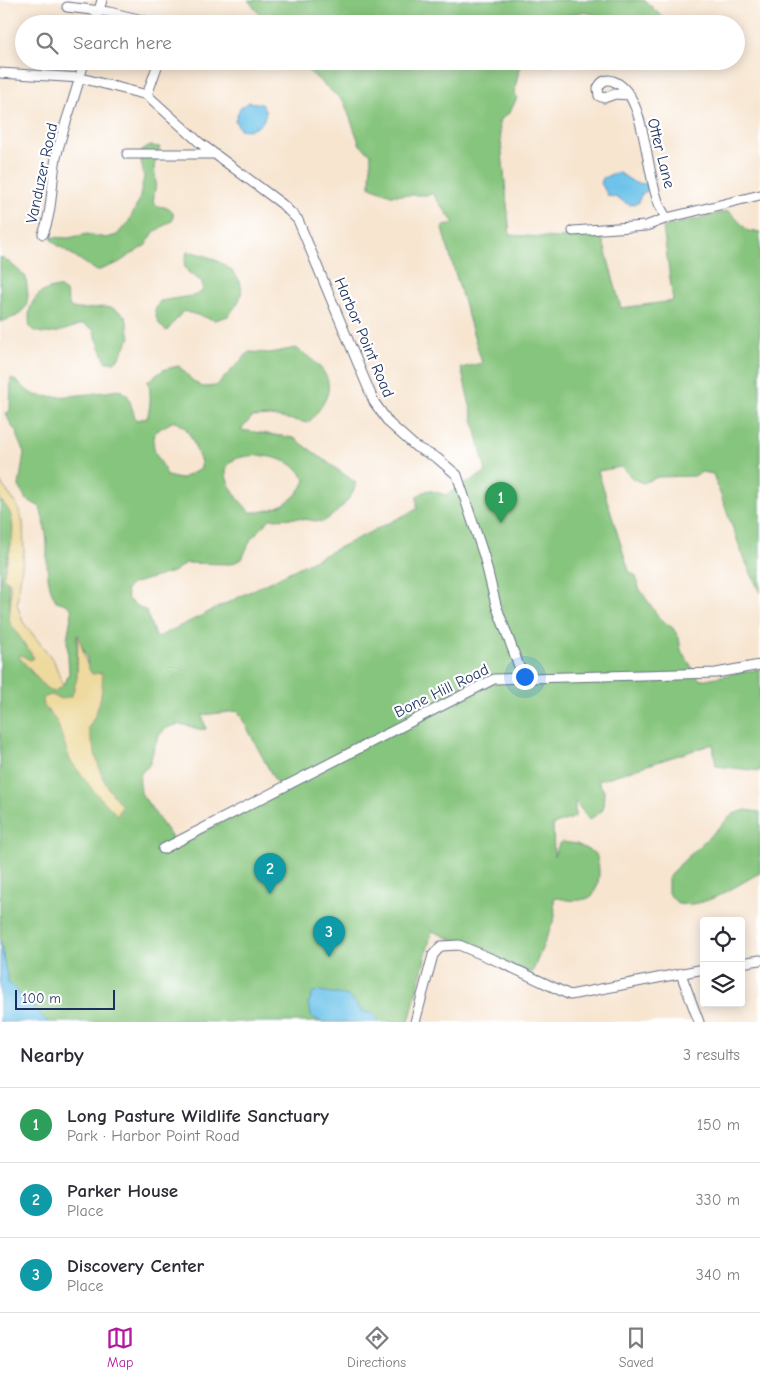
<!DOCTYPE html>
<html lang="en">
<head>
<meta charset="utf-8">
<style>
	:root { --surface:#fff; --page:#f7f7f7; --text:#2b2b33; --muted:#7c7c81; --line:#e1e1e2; --accent:#b5179e }
	body { margin:0; font-family:"Comic Neue",sans-serif; background:var(--page); color:var(--text) }
	.controls { position:absolute; right:15px; bottom:15px; display:grid; overflow:hidden; border-radius:5px; box-shadow:0 2px 12px #0003 }
	.controls button { width:45px; height:45px; display:grid; place-items:center; padding:0; border:0; border-bottom:1px solid var(--line); background:var(--surface); color:var(--text); font:25px sans-serif }
	.scale { position:absolute; left:15px; bottom:12px; width:100px; box-sizing:border-box; padding-left:5px; border:2px solid #1b2f5e; border-top:0; font-size:14px; line-height:18px; white-space:nowrap; color:#1b2f5e; -webkit-text-stroke:4px #fff; paint-order:stroke }
	.you { position:absolute; left:524px; top:676px; width:18px; height:18px; margin:-12px; border:4px solid #fff; border-radius:50%; background:#1a73e8; box-shadow:0 0 0 8px #1a73e833 }
	.badge { display:grid; place-items:center; width:32px; height:32px; border-radius:50%; background:var(--accent); color:#fff; font-size:16px; font-weight:700 }
	.pin { position:absolute; translate:-50% -41px; filter:drop-shadow(0 1px 2px #0008) }
	.pin::after { content:''; position:absolute; top:26px; width:18px; height:15px; background:inherit; clip-path:polygon(0 0,100% 0,50% 100%) }
	.list { margin:0; padding:0; list-style:none }
	h2 { display:flex; justify-content:space-between; align-items:center; height:65px; margin:0; padding:0 20px; font-size:21px }
	h2 small { font-size:16px; font-weight:400; color:var(--muted) }
	.list li { display:grid; grid-template-columns:32px 1fr auto; gap:15px; align-items:center; box-sizing:border-box; height:75px; padding:0 20px; border-top:1px solid var(--line) }
	.list b { display:block; font-size:19px; white-space:nowrap }
	.list p { margin:0; font-size:16px; white-space:nowrap; color:var(--muted) }
	.list em { font-size:16px; font-style:normal; color:var(--muted) }
	.icon { flex:none; width:28px; height:28px; fill:none; stroke:currentColor; stroke-width:2; stroke-linecap:round; stroke-linejoin:round }
	.map { position:relative; flex:none; width:760px; height:1022px; overflow:hidden }
	.search { position:absolute; background:var(--surface); box-shadow:0 2px 12px #0003; left:15px; right:15px; top:15px; height:55px; display:flex; align-items:center; gap:12px; box-sizing:border-box; padding:0 18px; border-radius:28px; color:var(--muted); font-size:19px }
	.sheet { height:290px; background:var(--surface) }
	nav { display:flex; justify-content:space-around; align-items:center; box-sizing:border-box; height:70px; border-top:1px solid var(--line); background:var(--surface); font-size:14px; color:var(--muted) }
	nav a { display:grid; justify-items:center; gap:2px }
	nav .on { color:var(--accent) }
	.map>svg:first-child { display:block }
	.green { fill:#86c57d; stroke:#507a6e; fill-rule:evenodd }
	.sand { fill:#eeda9e; stroke:#84847e }
	.water { fill:#6dc3ea; stroke:#4479a4 }
	.lines { fill:none; stroke-linecap:round; stroke-linejoin:round }
	.minor-casing { stroke:#686f86; stroke-width:11 }
	.minor { stroke:#fff; stroke-width:9 }
	.labels { text-anchor:middle; stroke-width:4.5; stroke-linejoin:round; paint-order:stroke }
	.street-label { font-size:16px; fill:#1b2f5e; stroke:#fff }
</style>
</head>
<body>
<div class="map">
<svg width="760" height="1022" viewBox="0 0 760 1022">
	<rect width="100%" height="100%" fill="#fff"/>
	<filter id="ink" filterUnits="userSpaceOnUse"><feTurbulence type="fractalNoise" baseFrequency=".02" numOctaves="2"/><feDisplacementMap in="SourceGraphic" scale="10" xChannelSelector="R" yChannelSelector="G"/><feConvolveMatrix kernelMatrix="1 2 1 2 8 2 1 2 1" color-interpolation-filters="sRGB"/></filter>
	<filter id="wash" filterUnits="userSpaceOnUse"><feTurbulence type="fractalNoise" baseFrequency=".0096" numOctaves="4" result="noise"/><feDisplacementMap in="SourceGraphic" scale="20" xChannelSelector="R" yChannelSelector="G"/><feGaussianBlur stdDeviation="1.12" result="paint"/><feColorMatrix in="noise" values="0 0 0 0 0 0 0 0 0 0 0 0 0 0 0 0 0 1.4 0 .05"/><feComposite in="paint" operator="in"/></filter>
	<g filter="url(#wash)">
		<rect width="100%" height="100%" fill="#f7e5d0"/>
		<path class="green" d="M 248,0 L 644,0 L 670,24 L 642,24 L 639,21 C 614,30 610,18 588,13 C 579,11 557,17 551,24 L 262,24 L 260,15 Z
			M 297,61 L 521,61 L 514,93 L 517,98 L 510,112 L 499,121 L 510,235 L 557,238 L 590,235 L 592,238 L 602,237 L 621,308 L 673,301 L 663,227 L 729,211 L 748,231 L 760,232 L 760,593 L 743,556 L 713,474 L 702,472 L 694,476 L 658,477 L 643,483 L 633,479 L 621,467 L 598,471 L 629,571 L 636,576 L 639,588 L 660,619 L 673,628 L 679,638 L 681,650 L 700,680 L 760,669 L 760,771 L 716,766 L 713,744 L 598,781 L 604,791 L 603,810 L 589,820 L 575,801 L 575,817 L 553,825 L 554,856 L 559,844 L 562,842 L 577,844 L 596,854 C 601,870 600,883 592,897 C 578,902 569,901 554,897 L 555,917 L 532,973 L 432,931 L 409,1022 L 48,1022 L 8,982 L 0,940 L 0,500 L 8,507 L 12,516 L 13,537 L 6,562 L 12,626 L 20,634 L 35,658 L 30,660 L 29,670 L 49,690 L 65,683 L 69,674 L 67,639 L 72,612 C 70,604 63,603 56,601 C 46,584 47,566 47,547 C 47,534 43,519 40,507 L 26,499 L 19,486 L 24,453 L 17,437 L 18,432 L 12,427 L 6,414 L 10,410 L 11,378 C 20,382 26,391 33,394 C 48,401 102,392 120,390 L 128,396 L 136,420 L 147,418 C 151,406 151,393 148,381 L 165,369 L 179,366 L 192,380 L 202,387 L 216,386 L 249,352 L 270,353 L 296,348 C 332,372 341,388 308,423 L 271,416 L 252,417 L 241,430 L 294,438 L 352,480 L 356,483 C 352,500 337,513 323,522 L 297,518 L 270,519 L 251,539 L 242,559 L 231,564 L 186,563 L 173,572 L 132,584 L 126,590 L 128,600 L 146,611 L 156,638 L 417,509 L 417,496 L 428,490 L 446,495 L 486,472 L 461,368 L 482,363 L 442,229 L 444,225 L 454,223 L 432,193 L 429,195 L 391,195 L 370,187 L 371,154 L 360,145 L 344,102 ZM 174,421 L 185,427 L 192,439 L 201,462 L 201,469 L 180,479 L 167,476 C 161,457 148,452 156,431 ZM 259,455 C 277,458 296,461 305,480 C 297,502 272,513 250,512 C 241,502 214,474 232,461 C 239,456 250,456 259,455 ZM 77,636 L 87,657 L 88,669 L 77,677 ZM 238,711 L 281,792 L 177,845 L 141,793 C 141,786 137,777 143,771 C 146,768 148,768 150,763 C 155,746 156,728 177,725 C 188,723 196,731 206,729 L 202,715 Z
			M 151,146 L 160,147 L 154,166 L 156,183 L 153,202 L 158,206 L 169,208 L 173,212 L 173,220 L 154,232 L 146,245 L 118,263 L 97,271 L 53,242 L 51,237 L 68,238 L 87,234 L 106,238 L 117,235 L 129,221 L 139,201 L 144,177 L 140,155 L 142,150 Z
			M 187,252 C 206,252 247,271 241,295 C 239,303 233,310 228,316 L 215,320 L 183,311 L 167,331 C 159,326 156,320 155,310 L 160,301 L 197,295 L 203,290 L 202,282 L 188,272 L 184,265 Z
			M 0,257 L 9,262 L 26,277 L 28,296 L 26,307 L 17,316 L 0,322 Z
			M 59,287 L 66,292 L 70,307 C 90,315 106,297 126,317 L 130,337 L 119,358 L 114,362 L 106,362 L 93,329 L 83,324 C 65,329 47,340 30,328 C 26,305 35,290 59,287 Z
			M 746,810 L 760,812 L 760,873 C 734,886 707,908 678,904 L 668,893 L 668,878 L 673,871 L 733,814 Z"/>
		<path class="sand" d="M 0,482 L 17,505 L 23,522 L 24,551 L 17,604 L 23,622 L 54,661 L 63,686 L 53,692 L 45,687 L 20,658 L 19,654 L 30,660 L 34,658 L 9,621 L 11,600 L 10,583 L 3,578 C 8,552 24,520 0,500 Z
			M 78,634 C 82,645 86,667 92,674 L 102,673 C 104,692 98,713 88,728 L 101,774 L 108,788 L 122,806 L 117,815 L 92,789 L 70,760 L 57,722 L 44,706 L 43,698 L 51,695 L 61,699 L 72,696 L 77,678 Z"/>
		<path class="water" d="M 249,102 L 262,104 L 266,112 C 264,126 253,132 240,129 L 235,121 L 240,108 Z
			M 618,172 L 635,183 L 648,184 L 647,191 L 641,195 L 638,203 L 630,205 L 615,197 L 608,196 L 601,183 L 603,178 Z
			M 0,940 L 8,982 L 48,1022 L 0,1022 Z
			M 320,991 L 348,996 L 362,1011 L 373,1014 L 380,1022 L 322,1022 L 312,1017 L 308,1004 L 313,993 Z"/>
	</g>
	<g filter="url(#ink)">
		<g class="lines">
			<g class="minor-casing">
				<path id="minor" d="M 67,7 L 109,12 L 159,24
					M 95,24 L 102,0
					M 159,61 L 147,95 L 200,143 L 282,204 L 298,220 L 374,402 L 389,423 L 416,447 L 437,458 L 457,475 L 484,556 L 496,605 L 523,677
					M 0,73 L 81,78 L 147,95
					M 630,95 L 615,94 L 604,98 L 599,96 L 598,88 C 601,82 606,78 613,81 C 651,95 643,190 667,218
					M 127,154 L 214,154
					M 573,231 L 646,226 L 667,218 L 760,195
					M 43,234 C 53,210 51,183 56,158 C 63,125 77,94 84,61
					M 163,849 L 494,679 L 716,673 L 760,665
					M 741,963 L 760,960
					M 681,974 L 699,1022
					M 415,1022 L 433,955 L 441,946 L 459,945 L 502,963 L 570,995 L 704,969"/>
			</g>
			<use href="#minor" class="minor"/>
		</g>
	</g>
	<g class="labels">
		<g class="street-label">
			<text transform="translate(662 153) rotate(76)" y="6">Otter Lane</text>
			<text transform="translate(41 173) rotate(-78)" y="6">Vanduzer Road</text>
			<text transform="translate(365 337) rotate(67)" y="6">Harbor Point Road</text>
			<text transform="translate(441 690) rotate(-26)" y="6">Bone Hill Road</text>
		</g>
	</g>
</svg>
<div class="controls">
<button><svg class="icon" aria-label="locate" viewBox="0 0 24 24"><circle cx="12" cy="12" r="6"/><path d="M12 2v4M12 18v4M2 12h4M18 12h4"/></svg></button>
<button><svg class="icon" aria-label="layers" viewBox="0 0 24 24"><path d="M12 4l9 5-9 5-9-5zM3 14l9 5 9-5"/></svg></button>
</div>
<div class="scale">100 m</div>
<div class="you"></div>
<div class="pin badge" style="left:501px;top:523px;background:#2e9e5b">1</div>
<div class="pin badge" style="left:270px;top:894px;background:#0f9aa8">2</div>
<div class="pin badge" style="left:329px;top:957px;background:#0f9aa8">3</div>
<div class="search"><svg class="icon" aria-label="search" viewBox="0 0 24 24"><circle cx="10" cy="10" r="6"/><path d="M15 15l6 6"/></svg>Search here</div>
</div>
<section class="sheet">
<h2>Nearby<small>3 results</small></h2>
<ul class="list">
<li><span class="badge" style="background:#2e9e5b">1</span><div><b>Long Pasture Wildlife Sanctuary</b><p>Park · Harbor Point Road</p></div><em>150 m</em></li>
<li><span class="badge" style="background:#0f9aa8">2</span><div><b>Parker House</b><p>Place</p></div><em>330 m</em></li>
<li><span class="badge" style="background:#0f9aa8">3</span><div><b>Discovery Center</b><p>Place</p></div><em>340 m</em></li>
</ul>
</section>
<nav>
<a class="on"><svg class="icon" aria-label="map" viewBox="0 0 24 24"><path d="M3 6l6-2 6 2 6-2v14l-6 2-6-2-6 2zM9 4v14M15 6v14"/></svg>Map</a>
<a><svg class="icon" aria-label="directions" viewBox="0 0 24 24"><path d="M12 3l9 9-9 9-9-9zM9 14v-3h6M13 9l2 2-2 2"/></svg>Directions</a>
<a><svg class="icon" aria-label="saved" viewBox="0 0 24 24"><path d="M7 4h10v16l-5-4-5 4z"/></svg>Saved</a>
</nav>
</body>
</html>
